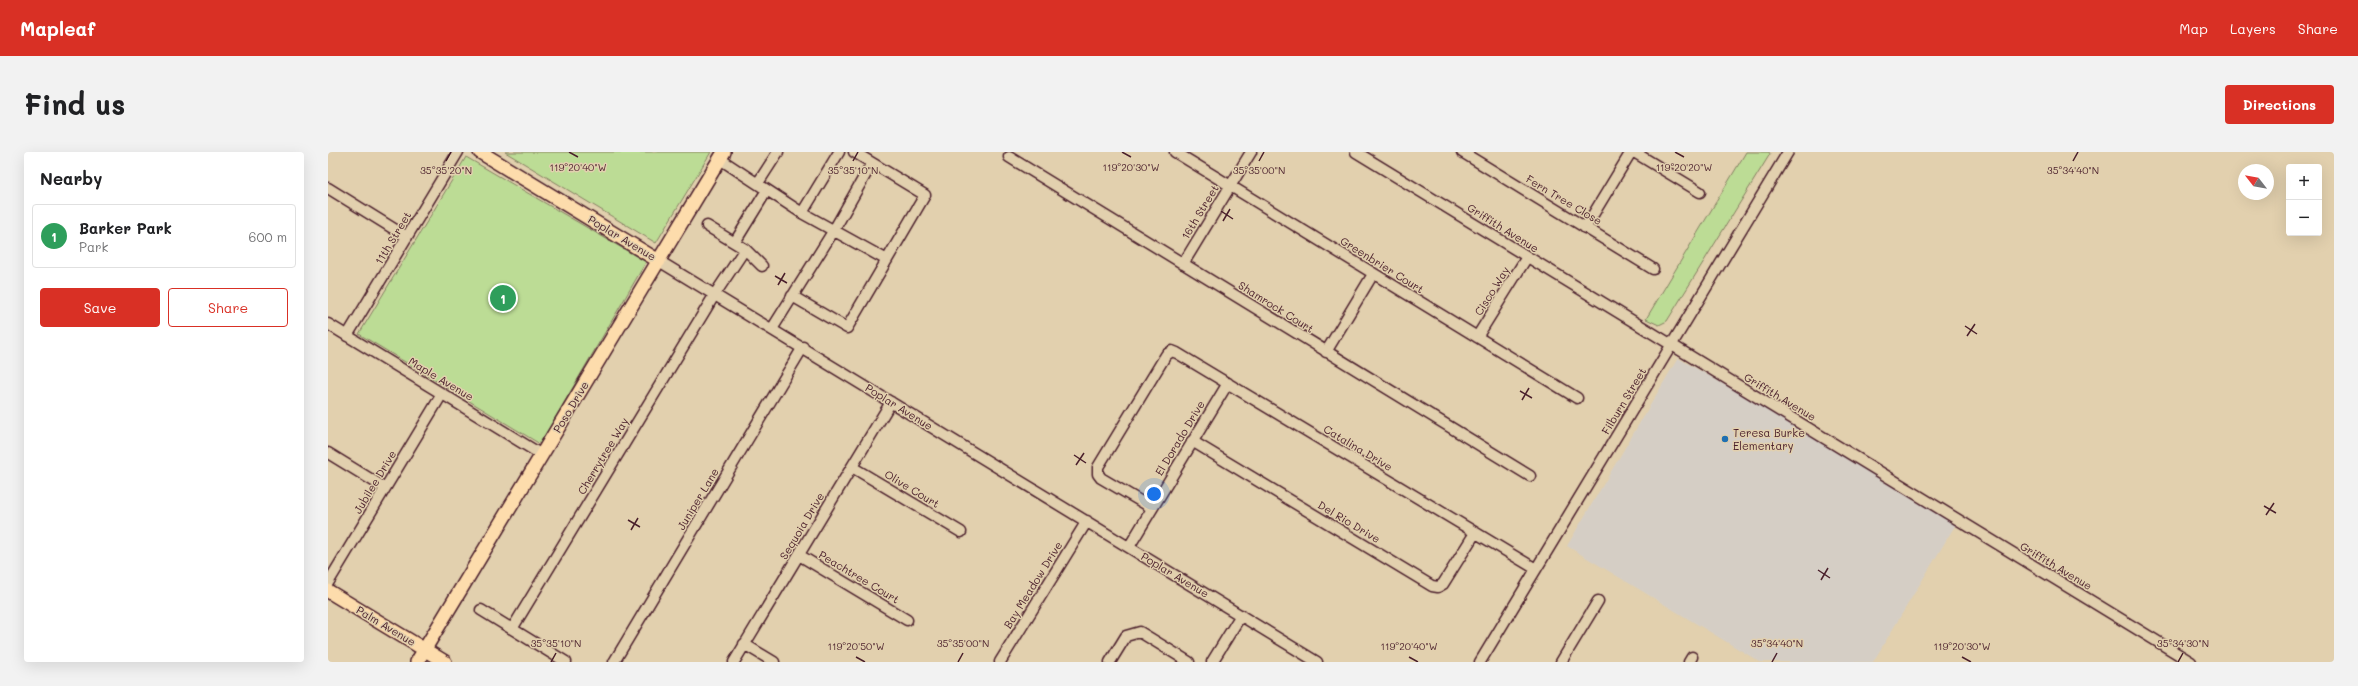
<!DOCTYPE html>
<html lang="en">
<head>
<meta charset="utf-8">
<style>
	:root { --surface:#fff; --page:#f2f2f2; --text:#202124; --muted:#757577; --line:#e0e0e0; --accent:#d93025 }
	body { margin:0; font-family:Mali,sans-serif; background:var(--page); color:var(--text) }
	.controls { position:absolute; right:12px; top:12px; display:grid; overflow:hidden; border-radius:4px; box-shadow:0 4px 16px #0002 }
	.controls button { width:36px; height:36px; display:grid; place-items:center; padding:0; border:0; border-bottom:1px solid var(--line); background:var(--surface); color:var(--text); font:20px sans-serif }
	.compass { position:absolute; left:1910px; top:12px; width:36px; height:36px; border-radius:50%; background:var(--surface); box-shadow:0 4px 16px #0002; rotate:301deg }
	.you { position:absolute; left:826px; top:342px; width:14px; height:14px; margin:-10px; border:3px solid #fff; border-radius:50%; background:#1a73e8; box-shadow:0 0 0 6px #1a73e833 }
	.badge { display:grid; place-items:center; width:26px; height:26px; border-radius:50%; background:var(--accent); color:#fff; font-size:13px; font-weight:700 }
	.pin { position:absolute; translate:-50% -50%; border:2px solid #fff; box-shadow:0 1px 4px #0006 }
	.list { margin:0; padding:0; list-style:none }
	h2 { display:flex; justify-content:space-between; align-items:center; height:52px; margin:0; padding:0 16px; font-size:17px }
	h2 small { font-size:13px; font-weight:400; color:var(--muted) }
	.list li { display:grid; grid-template-columns:26px 1fr auto; gap:12px; align-items:center; box-sizing:border-box; height:64px; margin:0 8px 8px; padding:0 8px; border:1px solid var(--line); border-radius:4px }
	.list b { display:block; font-size:15px; white-space:nowrap }
	.list p { margin:0; font-size:13px; white-space:nowrap; color:var(--muted) }
	.list em { font-size:13px; font-style:normal; color:var(--muted) }
	.actions { display:flex; gap:8px; padding:12px 16px }
	.actions a { flex:1; padding:9px 0; border:1px solid var(--accent); border-radius:4px; text-align:center; font-size:14px; color:var(--accent) }
	.actions .main { background:var(--accent); color:#fff }
	.map { position:relative; flex:none; width:2006px; height:510px; overflow:hidden; border-radius:4px }
	header { display:flex; align-items:center; gap:24px; box-sizing:border-box; height:56px; padding:0 20px; background:var(--accent); color:#fff }
	header strong { font-size:19px }
	nav { display:flex; gap:22px; margin-inline-start:auto; font-size:14px }
	.intro { display:flex; align-items:center; justify-content:space-between; box-sizing:border-box; height:96px; padding:0 24px }
	h1 { margin:0; font-size:28px }
	.button { padding:10px 18px; border-radius:4px; background:var(--accent); color:#fff; font-size:14px; font-weight:700 }
	main { display:flex; gap:24px; padding:0 24px }
	aside { flex:1; background:var(--surface); border-radius:4px; box-shadow:0 4px 16px #0002 }
	.map>svg:first-child { display:block }
	.built { fill:#d5cec5 }
	.green { fill:#bcdc95; stroke:#837e60 }
	.lines { fill:none; stroke-linecap:round; stroke-linejoin:round }
	.minor-casing { stroke:#4a1f2b; stroke-width:13 }
	.major-casing { stroke:#4a1f2b; stroke-width:16 }
	.minor { stroke:#e2d0ae; stroke-width:10 }
	.major { stroke:#fddcac; stroke-width:13 }
	.ticks { fill:none; stroke:#4a1f2b; stroke-width:1.5 }
	.poi-dot { fill:#1f6fb2; stroke:#e2d0ae; stroke-width:1.5 }
	.labels { text-anchor:middle; stroke-width:3; stroke-linejoin:round; paint-order:stroke }
	.street-label { font-size:11px; fill:#4a1f2b; stroke:#e2d0ae }
	.poi-label { font-size:11px; fill:#4a1f2b; stroke:#e2d0ae; text-anchor:start }
	.ticks-label { font-size:10px; text-anchor:middle; fill:#4a1f2b; stroke:#e2d0ae; stroke-width:3; stroke-linejoin:round; paint-order:stroke }
</style>
</head>
<body>
<header>
<strong>Mapleaf</strong>
<nav><a>Map</a><a>Layers</a><a>Share</a></nav>
</header>
<div class="intro"><h1>Find us</h1><a class="button">Directions</a></div>
<main>
<aside>
<h2>Nearby<small></small></h2>
<ul class="list">
<li><span class="badge" style="background:#2e9e5b">1</span><div><b>Barker Park</b><p>Park</p></div><em>600 m</em></li>
</ul>
<div class="actions"><a class="main">Save</a><a>Share</a></div>
</aside>
<div class="map">
<svg width="2006" height="510" viewBox="0 0 2006 510">
	<rect width="100%" height="100%" fill="#e2d0ae"/>
	<filter id="ink" filterUnits="userSpaceOnUse"><feTurbulence type="fractalNoise" baseFrequency=".025" numOctaves="2"/><feDisplacementMap in="SourceGraphic" scale="8" xChannelSelector="R" yChannelSelector="G"/><feConvolveMatrix kernelMatrix="1 2 1 2 8 2 1 2 1" color-interpolation-filters="sRGB"/></filter>
	<g filter="url(#ink)">
		<path class="built" d="M 1350,206 L 1631,367 L 1545,510 L 1432,510 L 1239,394 Z"/>
		<path class="green" d="M 177,0 L 383,0 L 328,91 Z
			M 1418,0 L 1441,0 L 1442,2 L 1339,169 L 1331,173 L 1318,167 Z
			M 138,5 L 318,110 L 212,292 L 31,182 Z"/>
		<g class="lines">
			<g class="minor-casing">
				<path id="minor" d="M 847,0 L 1249,246
					M 1028,0 L 1863,510
					M 1134,0 L 1325,117
					M 1306,0 L 1372,40
					M 681,5 L 1202,324
					M 392,7 L 474,61 L 559,108
					M 430,31 L 450,0
					M 0,36 L 79,85
					M 474,61 L 511,0
					M 379,74 L 417,97 L 434,114
					M 1257,76 L 1303,0
					M 407,90 L 439,38
					M 331,109 L 989,510
					M 855,112 L 923,0
					M 464,144 L 519,176 L 597,43 L 526,0
					M 0,172 L 214,303
					M 444,177 L 506,78 L 544,11
					M 19,184 L 130,0
					M 1149,185 L 1199,105
					M 998,200 L 1045,122
					M 864,289 L 1104,434 L 1110,435 L 1115,432 L 1147,381
					M 0,301 L 57,336
					M 524,315 L 633,380
					M 824,356 L 773,326 L 770,322 L 770,315 L 838,203 L 844,199 L 849,201 L 1208,417
					M 801,395 L 900,231
					M 471,403 L 579,468
					M 0,431 L 114,242
					M 153,458 L 238,510
					M 184,477 L 387,142 L 417,97
					M 416,492 L 446,510
					M 286,510 L 475,195
					M 406,510 L 563,250
					M 672,510 L 759,369
					M 782,510 L 798,484 L 812,480 L 861,510
					M 884,510 L 913,463
					M 1152,510 L 1460,0
					M 1233,510 L 1270,449
					M 1361,510 L 1364,505"/>
			</g>
			<g class="major-casing">
				<path id="major" d="M 152,0 L 331,109
					M 0,439 L 117,510
					M 89,510 L 396,0"/>
			</g>
			<use href="#minor" class="minor"/>
			<use href="#major" class="major"/>
		</g>
	</g>
	<path class="ticks" d="M 241,0 L 250,5M 794,0 L 803,5M 1347,0 L 1356,5M 118,9 L 123,0M 525,9 L 530,0M 931,9 L 936,0M 1745,9 L 1750,0M 893,59 L 905,67M 895,69 L 902,57M 447,124 L 459,131M 450,133 L 457,121M 1637,174 L 1649,182M 1639,184 L 1647,172M 1192,239 L 1204,246M 1194,248 L 1201,236M 746,303 L 758,311M 748,313 L 756,301M 1936,354 L 1948,361M 1938,363 L 1946,351M 300,368 L 312,375M 303,378 L 310,366M 1490,418 L 1502,426M 1493,428 L 1500,416M 528,505 L 537,510M 1081,505 L 1090,510M 1634,505 L 1643,510M 223,510 L 228,501M 630,510 L 635,501M 1444,510 L 1449,501M 1850,510 L 1855,501"/>
	<circle class="poi-dot" cx="1397" cy="287" r="4"/>
	<g class="labels">
		<g class="street-label">
			<text transform="translate(1236 48) rotate(31)" y="4">Fern Tree Close</text>
			<text transform="translate(872 60) rotate(-59)" y="4">16th Street</text>
			<text transform="translate(1175 76) rotate(32)" y="4">Griffith Avenue</text>
			<text transform="translate(65 86) rotate(-59)" y="4">11th Street</text>
			<text transform="translate(294 86) rotate(31)" y="4">Poplar Avenue</text>
			<text transform="translate(1054 113) rotate(32)" y="4">Greenbrier Court</text>
			<text transform="translate(1164 139) rotate(-58)" y="4">Cisco Way</text>
			<text transform="translate(948 155) rotate(32)" y="4">Shamrock Court</text>
			<text transform="translate(113 227) rotate(31)" y="4">Maple Avenue</text>
			<text transform="translate(1452 245) rotate(31)" y="4">Griffith Avenue</text>
			<text transform="translate(1296 249) rotate(-59)" y="4">Filburn Street</text>
			<text transform="translate(243 255) rotate(-59)" y="4">Poso Drive</text>
			<text transform="translate(571 255) rotate(32)" y="4">Poplar Avenue</text>
			<text transform="translate(852 286) rotate(-59)" y="4">El Dorado Drive</text>
			<text transform="translate(1030 296) rotate(31)" y="4">Catalina Drive</text>
			<text transform="translate(275 304) rotate(-59)" y="4">Cherrytree Way</text>
			<text transform="translate(47 330) rotate(-59)" y="4">Jubilee Drive</text>
			<text transform="translate(584 337) rotate(31)" y="4">Olive Court</text>
			<text transform="translate(370 347) rotate(-59)" y="4">Juniper Lane</text>
			<text transform="translate(1021 370) rotate(31)" y="4">Del Rio Drive</text>
			<text transform="translate(474 374) rotate(-59)" y="4">Sequoia Drive</text>
			<text transform="translate(1728 414) rotate(31)" y="4">Griffith Avenue</text>
			<text transform="translate(847 423) rotate(31)" y="4">Poplar Avenue</text>
			<text transform="translate(531 425) rotate(31)" y="4">Peachtree Court</text>
			<text transform="translate(705 433) rotate(-58)" y="4">Bay Meadow Drive</text>
			<text transform="translate(58 474) rotate(31)" y="4">Palm Avenue</text>
		</g>
		<g class="poi-label">
			<text x="1405" y="285">Teresa Burke<tspan x="1405" dy="13">Elementary</tspan></text>
		</g>
	</g>
	<g class="ticks-label">
		<text x="250" y="19">119°20'40"W</text>
		<text x="803" y="19">119°20'30"W</text>
		<text x="1356" y="19">119°20'20"W</text>
		<text x="118" y="22">35°35'20"N</text>
		<text x="525" y="22">35°35'10"N</text>
		<text x="931" y="22">35°35'00"N</text>
		<text x="1745" y="22">35°34'40"N</text>
		<text x="228" y="495">35°35'10"N</text>
		<text x="635" y="495">35°35'00"N</text>
		<text x="1449" y="495">35°34'40"N</text>
		<text x="1855" y="495">35°34'30"N</text>
		<text x="528" y="498">119°20'50"W</text>
		<text x="1081" y="498">119°20'40"W</text>
		<text x="1634" y="498">119°20'30"W</text>
	</g>
</svg>
<div class="controls">
<button>+</button>
<button>−</button>
</div>
<svg class="compass" viewBox="-18 -18 36 36"><path d="M0-13l5 13h-10z" fill="#e53935"/><path d="M0 13l5-13h-10z" fill="#757577"/></svg>
<div class="you"></div>
<div class="pin badge" style="left:175px;top:146px;background:#2e9e5b">1</div>
</div>
</main>
</body>
</html>
